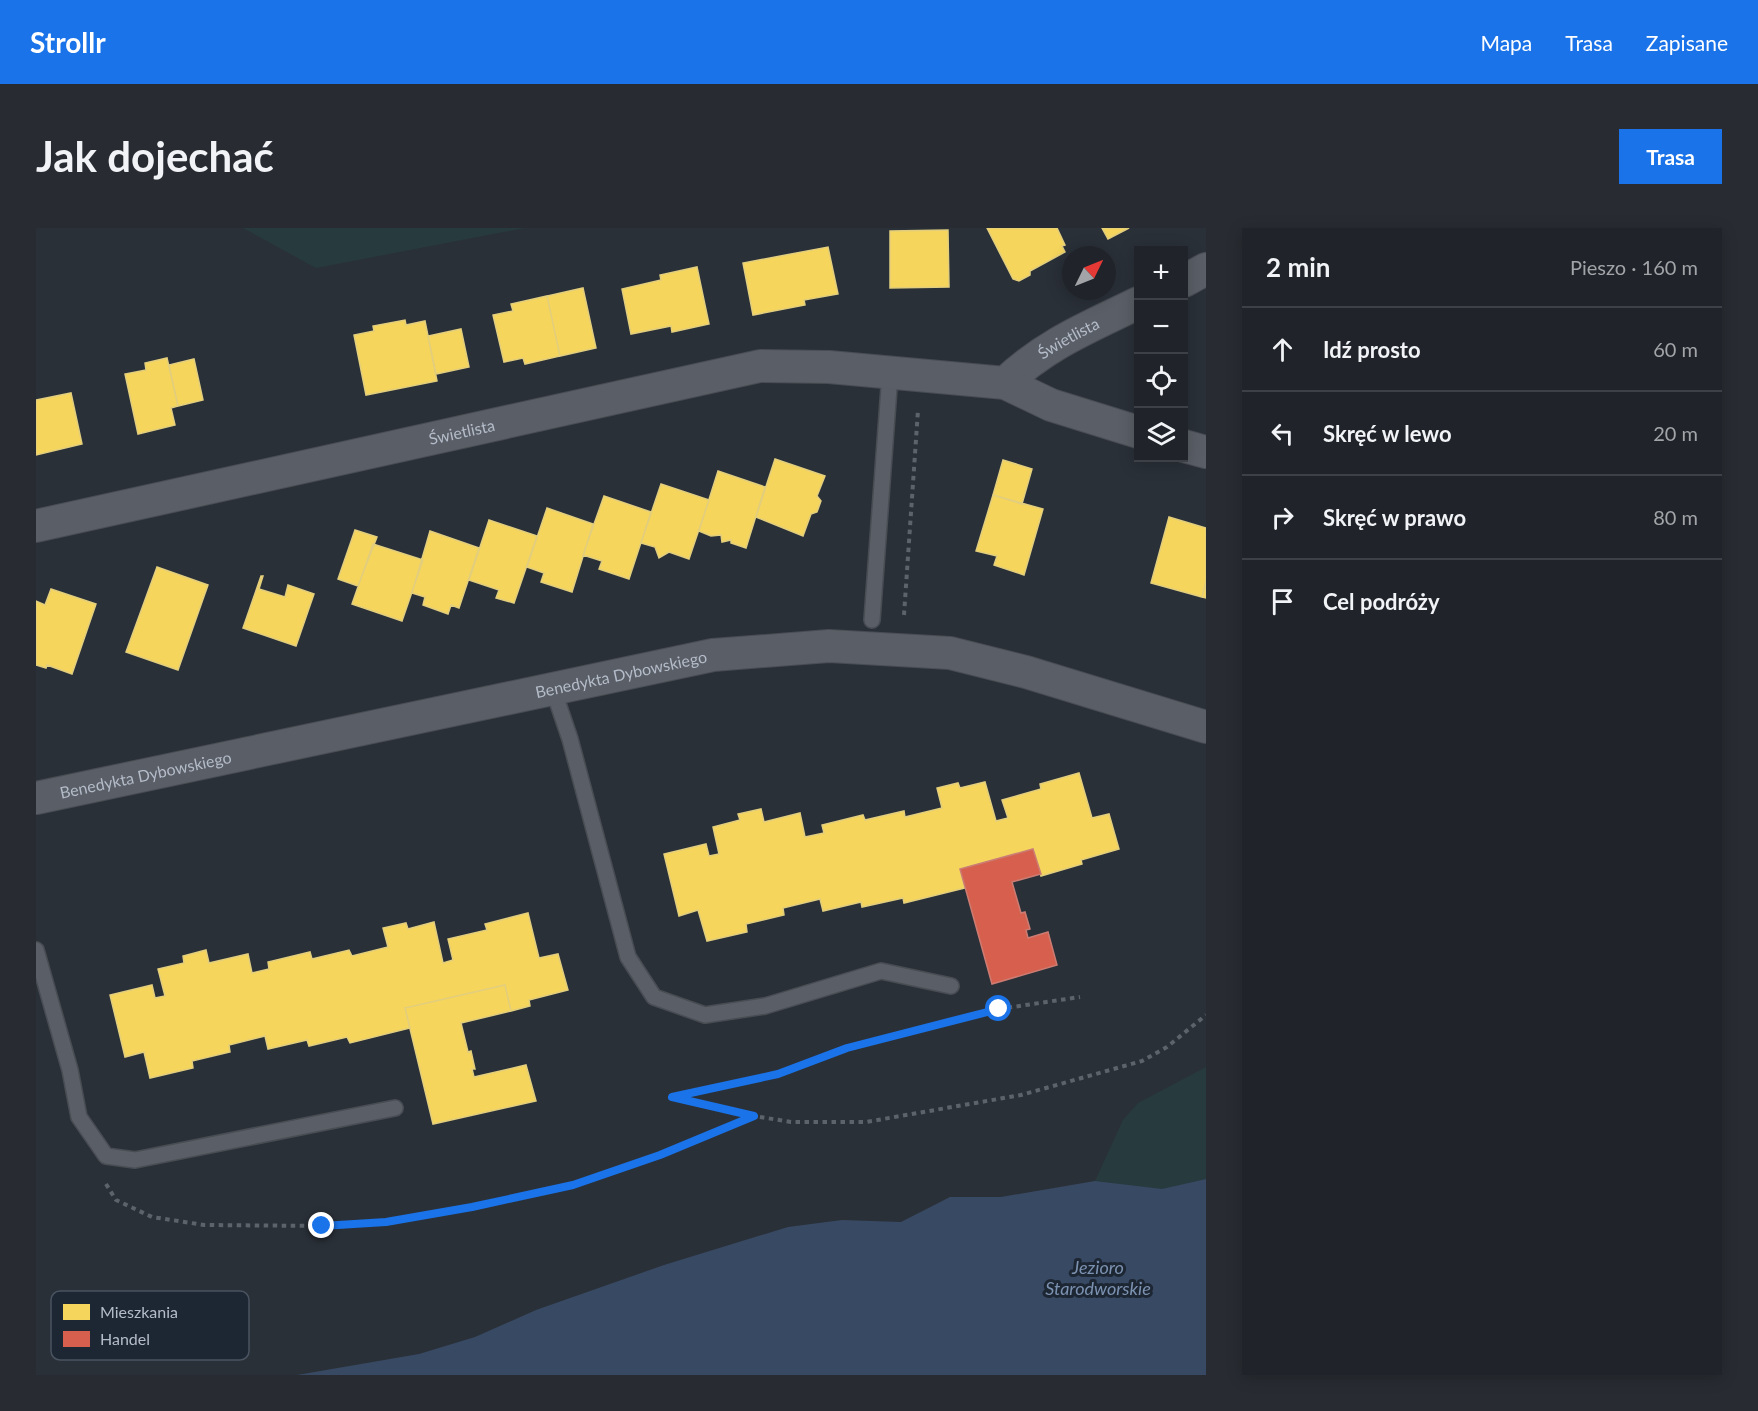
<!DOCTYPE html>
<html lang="pl">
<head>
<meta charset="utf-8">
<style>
	:root { --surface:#20242a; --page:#282c32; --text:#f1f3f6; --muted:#a2a4a8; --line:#3d4147; --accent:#1a73e8 }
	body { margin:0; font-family:Lato,sans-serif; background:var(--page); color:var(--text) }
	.controls { position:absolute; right:18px; top:18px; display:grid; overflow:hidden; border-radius:0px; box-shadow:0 3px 15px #0003 }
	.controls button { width:54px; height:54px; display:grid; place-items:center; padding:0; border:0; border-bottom:2px solid var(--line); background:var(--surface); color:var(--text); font:30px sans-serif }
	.compass { position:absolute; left:1026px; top:18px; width:54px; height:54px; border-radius:50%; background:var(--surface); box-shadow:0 3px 15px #0003; rotate:47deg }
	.stop { position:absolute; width:18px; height:18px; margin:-14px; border:4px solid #1a73e8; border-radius:50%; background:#fff }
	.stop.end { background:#1a73e8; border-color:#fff; box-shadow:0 2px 6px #0008 }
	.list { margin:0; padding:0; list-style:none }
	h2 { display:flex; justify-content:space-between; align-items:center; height:78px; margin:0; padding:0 24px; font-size:26px }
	h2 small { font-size:20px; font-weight:400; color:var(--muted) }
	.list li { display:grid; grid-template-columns:39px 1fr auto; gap:18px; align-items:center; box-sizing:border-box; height:84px; padding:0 24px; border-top:2px solid var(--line) }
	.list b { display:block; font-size:22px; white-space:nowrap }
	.list em { font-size:20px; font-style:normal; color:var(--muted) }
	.icon { flex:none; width:33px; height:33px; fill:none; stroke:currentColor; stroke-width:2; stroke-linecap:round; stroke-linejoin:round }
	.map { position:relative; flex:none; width:1170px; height:1147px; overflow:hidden; border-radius:0px }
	header { display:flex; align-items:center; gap:36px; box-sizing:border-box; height:84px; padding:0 30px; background:var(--accent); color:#fff }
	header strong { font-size:28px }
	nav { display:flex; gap:33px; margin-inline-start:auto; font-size:21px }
	.intro { display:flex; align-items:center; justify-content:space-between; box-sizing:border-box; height:144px; padding:0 36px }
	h1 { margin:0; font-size:42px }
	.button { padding:15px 27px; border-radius:0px; background:var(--accent); color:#fff; font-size:21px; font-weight:700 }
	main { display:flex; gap:36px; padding:0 36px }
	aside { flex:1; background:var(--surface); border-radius:0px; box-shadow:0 3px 15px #0003 }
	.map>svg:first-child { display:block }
	.green { fill:#273a3e }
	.water { fill:#384963 }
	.homes { fill:#f6d55c; stroke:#e2ce7d; stroke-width:1.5 }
	.shops { fill:#d6604d; stroke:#cc7c72; stroke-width:1.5 }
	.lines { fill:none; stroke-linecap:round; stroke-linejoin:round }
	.service-casing { stroke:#484c53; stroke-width:18 }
	.minor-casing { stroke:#484c53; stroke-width:34 }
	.path { stroke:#5d636a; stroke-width:4; stroke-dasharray:4.5 4.5; stroke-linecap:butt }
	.service { stroke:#5a5e66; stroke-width:15 }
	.minor { stroke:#5a5e66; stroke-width:32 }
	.route { stroke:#1a73e8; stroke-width:8 }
	.labels { text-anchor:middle; stroke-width:6; stroke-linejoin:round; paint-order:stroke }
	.street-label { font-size:16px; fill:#b4bcc9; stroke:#1d2633 }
	.water-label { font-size:18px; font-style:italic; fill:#7c92b1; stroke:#1d2633 }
	.key { fill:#1d2633; stroke:#4a5360; stroke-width:1.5 }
	.key-label { font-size:16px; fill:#b4bcc9 }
</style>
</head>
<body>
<header>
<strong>Strollr</strong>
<nav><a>Mapa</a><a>Trasa</a><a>Zapisane</a></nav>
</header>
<div class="intro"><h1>Jak dojechać</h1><a class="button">Trasa</a></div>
<main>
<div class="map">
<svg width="1170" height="1147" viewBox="0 0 1170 1147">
	<rect width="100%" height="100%" fill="#2a3038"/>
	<path class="green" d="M 207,0 L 489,0 L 280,40 Z
		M 1170,839 L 1170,951 L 1126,962 L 1059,953 L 1087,892 L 1102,875 Z"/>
	<path class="water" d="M 1170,951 L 1170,1147 L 261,1147 L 383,1126 L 439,1109 L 500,1082 L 628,1037 L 752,999 L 806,992 L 865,994 L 914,969 L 965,969 L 1059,953 L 1126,961 Z"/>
	<path class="homes" d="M 951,0 L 1021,0 L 1029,17 L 1026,18 L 1029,24 L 994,43 L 994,47 L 983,53 L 977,51 Z
		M 1066,0 L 1093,0 L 1072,11 Z
		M 912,2 L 913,59 L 854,60 L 854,3 Z
		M 792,19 L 802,66 L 768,72 L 769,77 L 717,87 L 707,35 Z
		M 661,39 L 673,96 L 636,104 L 635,98 L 595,106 L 586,61 L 625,52 L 624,47 Z
		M 547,60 L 560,120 L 524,128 L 511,68 Z
		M 511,68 L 524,128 L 489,136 L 487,130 L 468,134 L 457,87 L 477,83 L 475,76 Z
		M 369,92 L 370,97 L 389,93 L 401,153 L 330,167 L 318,107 L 338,103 L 337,98 Z
		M 425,101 L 433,139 L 400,146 L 392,108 Z
		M 131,130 L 142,178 L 135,180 L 139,197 L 102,206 L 89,146 L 110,142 L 109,135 Z
		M 158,131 L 167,172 L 142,178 L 133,137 Z
		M 35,165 L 46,216 L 0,227 L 0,172 Z
		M 739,231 L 789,248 L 781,268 L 785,273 L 781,284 L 775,286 L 767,308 L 720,289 Z
		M 967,232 L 996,241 L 986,276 L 957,267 Z
		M 682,243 L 729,259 L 710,320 L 695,315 L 695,312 L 686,314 L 685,307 L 675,308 L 663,303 Z
		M 625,256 L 673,272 L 653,331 L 633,324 L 623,330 L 619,319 L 605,315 Z
		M 957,267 L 1007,281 L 988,347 L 958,337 L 961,328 L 940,323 Z
		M 568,268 L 615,284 L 593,351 L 563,341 L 566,333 L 547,327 Z
		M 511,280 L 557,296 L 536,364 L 505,354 L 508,345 L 491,339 Z
		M 1133,289 L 1170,300 L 1170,353 L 1166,369 L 1115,355 Z
		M 453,292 L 501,308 L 478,375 L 460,370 L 463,362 L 433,352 Z
		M 319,302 L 341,309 L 322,358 L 302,351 Z
		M 394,303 L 443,320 L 423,380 L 415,377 L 412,386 L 387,377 L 389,369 L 376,365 Z
		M 337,316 L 387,332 L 366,393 L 316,376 Z
		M 121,339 L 172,357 L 142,442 L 90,424 Z
		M 225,348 L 227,348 L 223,361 L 249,369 L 252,357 L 278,366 L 260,418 L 207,400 Z
		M 1170,353 L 1170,370 L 1166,369 Z
		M 15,361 L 60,376 L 36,446 L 11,437 L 10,440 L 0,437 L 0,373 L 9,377 Z
		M 1043,545 L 1056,590 L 1073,586 L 1083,621 L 1045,632 L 1046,636 L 1005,648 L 997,621 L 924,641 L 929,660 L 868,675 L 867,670 L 826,679 L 825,674 L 787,683 L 784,671 L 747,680 L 748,687 L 710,696 L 711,704 L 671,713 L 662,682 L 643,688 L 628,626 L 670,616 L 673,628 L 683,626 L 677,599 L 704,592 L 702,586 L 725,581 L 728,594 L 764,585 L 769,609 L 788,605 L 786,597 L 827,587 L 829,592 L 868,583 L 869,589 L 906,580 L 901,560 L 922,555 L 924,560 L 949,554 L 960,593 L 972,590 L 966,572 L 1005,561 L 1004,556 Z
		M 492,685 L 503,730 L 522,726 L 532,762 L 493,772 L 494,778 L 475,783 L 469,757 L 369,780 L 374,800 L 314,815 L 311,809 L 273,818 L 271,812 L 232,821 L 229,808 L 193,817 L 194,824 L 156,833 L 157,840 L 114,850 L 108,824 L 89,829 L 74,767 L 116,757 L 119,770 L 129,768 L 122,741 L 148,735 L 147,728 L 170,722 L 173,735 L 212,726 L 216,745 L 233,741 L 232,734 L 274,724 L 276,731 L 313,722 L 316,728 L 352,719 L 347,700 L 370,695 L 372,701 L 398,694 L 407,735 L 417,732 L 412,711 L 451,702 L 449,696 Z
		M 469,757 L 475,783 L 425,795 L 432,824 L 435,823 L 439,841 L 436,841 L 438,849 L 490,837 L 500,873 L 397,896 L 369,780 Z"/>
	<path class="shops" d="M 997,621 L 1005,646 L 976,654 L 985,685 L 989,684 L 994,701 L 990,702 L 992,710 L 1012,704 L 1021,737 L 956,756 L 924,641 Z"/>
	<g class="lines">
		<g class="service-casing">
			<path id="service" d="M 836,392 L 854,146
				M 517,461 L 534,511 L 592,729 L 618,769 L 669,787 L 729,778 L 845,743 L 915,758
				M 0,722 L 34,842 L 43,889 L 70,928 L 99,932 L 359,880"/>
		</g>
		<g class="minor-casing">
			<g id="minor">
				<path d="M 1148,53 L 1170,41"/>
				<path id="s1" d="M 969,155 C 1010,116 1053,99 1102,75"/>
				<path d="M 1148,218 L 1170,224"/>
				<path id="s2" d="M 0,298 L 724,138 L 793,139 L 969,155 L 1015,177 L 1102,204"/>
				<path id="s3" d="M 0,570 L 677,427 L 793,418 L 914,425 L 990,444 L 1170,499"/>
			</g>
		</g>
		<path class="path" d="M 868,387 L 882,182
			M 718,888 L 636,869 L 742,846 L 811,820 L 963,781 L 1044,769
			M 70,956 L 80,972 L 116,989 L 168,997 L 286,998 L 350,994 L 436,979 L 537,958 L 624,927 L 718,888 L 755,894 L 830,894 L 985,867 L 1106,833 L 1131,819 L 1170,787"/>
		<use href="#service" class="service"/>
		<use href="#minor" class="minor"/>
	</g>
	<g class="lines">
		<path class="route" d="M 286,998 L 350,994 L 436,979 L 537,957 L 624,927 L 718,888 L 636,869 L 742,846 L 811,820 L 963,781"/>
	</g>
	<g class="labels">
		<g class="street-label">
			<text dy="6" stroke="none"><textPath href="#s1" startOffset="78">Świetlista</textPath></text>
			<text dy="6" stroke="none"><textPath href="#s2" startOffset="436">Świetlista</textPath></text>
			<text dy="6" stroke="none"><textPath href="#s3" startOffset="598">Benedykta Dybowskiego</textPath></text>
			<text dy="6" stroke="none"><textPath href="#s3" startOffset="112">Benedykta Dybowskiego</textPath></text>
		</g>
		<g class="water-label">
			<text x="1062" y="1046">Jezioro<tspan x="1062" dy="21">Starodworskie</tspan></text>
		</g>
	</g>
	<rect x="15" y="1063" width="198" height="69" rx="9" class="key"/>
	<rect x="27" y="1076" width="27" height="16" fill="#f6d55c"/>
	<rect x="27" y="1103" width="27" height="16" fill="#d6604d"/>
	<g class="key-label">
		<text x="64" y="1090">Mieszkania</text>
		<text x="64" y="1117">Handel</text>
	</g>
</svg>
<div class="controls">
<button>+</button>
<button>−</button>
<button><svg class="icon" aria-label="locate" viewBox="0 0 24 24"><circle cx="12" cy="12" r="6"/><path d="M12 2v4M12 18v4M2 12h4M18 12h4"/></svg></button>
<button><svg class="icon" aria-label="layers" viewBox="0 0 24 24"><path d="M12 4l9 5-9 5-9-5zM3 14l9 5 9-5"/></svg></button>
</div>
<svg class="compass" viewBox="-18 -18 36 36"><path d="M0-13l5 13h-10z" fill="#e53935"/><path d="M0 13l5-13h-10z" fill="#a2a4a8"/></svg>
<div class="stop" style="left:963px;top:781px"></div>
<div class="stop end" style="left:286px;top:998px"></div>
</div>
<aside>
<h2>2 min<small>Pieszo · 160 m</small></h2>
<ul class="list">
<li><svg class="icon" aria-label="ahead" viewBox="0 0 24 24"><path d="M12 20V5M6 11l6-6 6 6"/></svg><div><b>Idź prosto</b></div><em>60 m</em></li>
<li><svg class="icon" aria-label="left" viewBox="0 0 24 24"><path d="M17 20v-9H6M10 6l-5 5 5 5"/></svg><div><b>Skręć w lewo</b></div><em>20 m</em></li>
<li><svg class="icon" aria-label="right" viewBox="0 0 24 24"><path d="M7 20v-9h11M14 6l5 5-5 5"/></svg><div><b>Skręć w prawo</b></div><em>80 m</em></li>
<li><svg class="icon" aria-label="arrive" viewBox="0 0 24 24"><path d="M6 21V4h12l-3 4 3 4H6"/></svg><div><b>Cel podróży</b></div></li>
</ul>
</aside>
</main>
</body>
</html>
